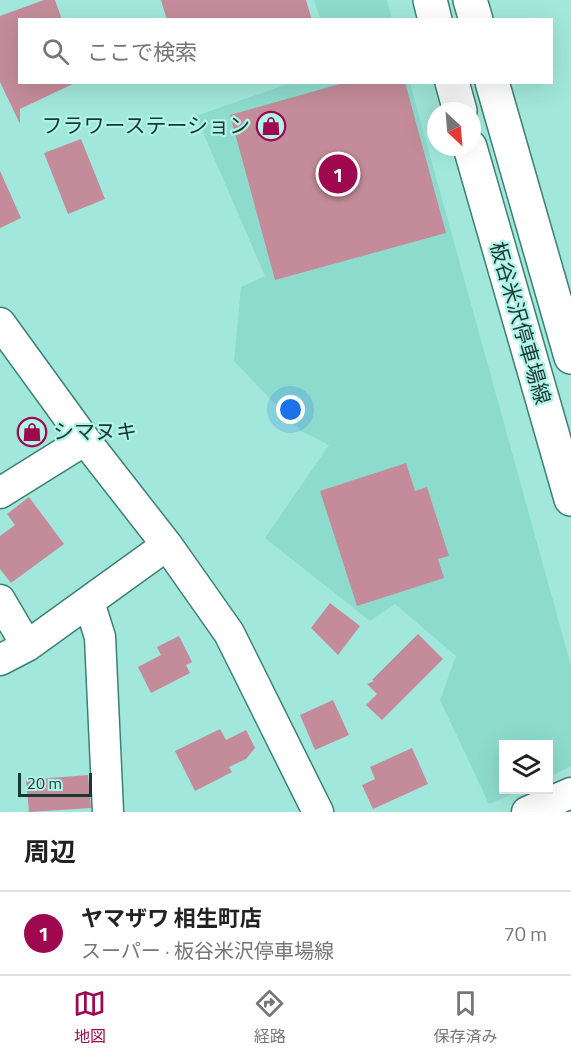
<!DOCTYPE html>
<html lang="ja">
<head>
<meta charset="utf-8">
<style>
	:root { --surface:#fff; --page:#f2f2f2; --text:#222; --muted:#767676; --line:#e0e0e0; --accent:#9f084f }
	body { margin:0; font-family:"Titillium Web","Noto Sans JP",sans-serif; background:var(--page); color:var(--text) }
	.controls { position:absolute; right:18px; bottom:18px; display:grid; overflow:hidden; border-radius:0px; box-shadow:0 6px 24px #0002 }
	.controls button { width:54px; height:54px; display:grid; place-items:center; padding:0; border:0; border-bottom:2px solid var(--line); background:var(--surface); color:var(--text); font:30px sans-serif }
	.compass { position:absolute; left:427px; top:102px; width:54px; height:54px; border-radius:50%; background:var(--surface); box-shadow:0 6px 24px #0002; rotate:154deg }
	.scale { position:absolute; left:18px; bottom:15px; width:74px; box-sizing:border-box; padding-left:6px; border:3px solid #1b3732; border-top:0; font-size:16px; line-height:21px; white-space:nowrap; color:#1b3732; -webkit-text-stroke:4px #aff4e8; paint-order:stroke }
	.you { position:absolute; left:291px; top:410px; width:21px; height:21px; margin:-15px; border:4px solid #fff; border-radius:50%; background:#1a73e8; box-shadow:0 0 0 9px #1a73e833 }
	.badge { display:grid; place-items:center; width:39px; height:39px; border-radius:50%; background:var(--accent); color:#fff; font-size:20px; font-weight:700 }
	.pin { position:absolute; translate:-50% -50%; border:3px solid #fff; box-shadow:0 2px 6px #0006 }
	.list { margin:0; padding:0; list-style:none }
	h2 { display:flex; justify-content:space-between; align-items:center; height:78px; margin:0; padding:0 24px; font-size:26px }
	h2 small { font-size:20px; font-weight:400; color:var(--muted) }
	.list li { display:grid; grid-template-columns:39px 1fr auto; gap:18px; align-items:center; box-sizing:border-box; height:84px; padding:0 24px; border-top:2px solid var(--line) }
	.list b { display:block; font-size:22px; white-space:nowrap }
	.list p { margin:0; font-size:20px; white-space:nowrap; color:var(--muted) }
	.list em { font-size:20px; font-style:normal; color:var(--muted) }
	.icon { flex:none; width:33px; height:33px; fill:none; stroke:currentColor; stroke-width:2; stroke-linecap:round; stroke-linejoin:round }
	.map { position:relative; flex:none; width:571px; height:812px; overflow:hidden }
	.search { position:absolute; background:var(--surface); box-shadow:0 6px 24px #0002; left:18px; right:18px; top:18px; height:66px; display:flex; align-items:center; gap:15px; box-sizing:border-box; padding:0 21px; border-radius:0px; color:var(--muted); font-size:22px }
	.sheet { height:162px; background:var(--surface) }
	nav { display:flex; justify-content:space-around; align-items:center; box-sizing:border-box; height:84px; border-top:2px solid var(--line); background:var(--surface); font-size:16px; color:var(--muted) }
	nav a { display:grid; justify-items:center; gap:3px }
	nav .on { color:var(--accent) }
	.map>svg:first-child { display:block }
	.built { fill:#8ddbcd }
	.building { fill:#c48c9a }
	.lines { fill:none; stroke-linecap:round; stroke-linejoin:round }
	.minor-casing { stroke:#3d8075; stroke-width:33 }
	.major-casing { stroke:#3d8075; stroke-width:36 }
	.minor { stroke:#fff; stroke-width:30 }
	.major { stroke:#fff; stroke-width:33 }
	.labels { text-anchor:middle; stroke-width:4.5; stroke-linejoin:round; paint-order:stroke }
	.poi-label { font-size:21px; fill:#1b3732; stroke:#aff4e8; text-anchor:end }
	.street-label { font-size:21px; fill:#1b3732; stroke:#aff4e8 }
</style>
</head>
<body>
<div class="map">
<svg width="571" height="812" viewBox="0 0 571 812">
	<rect width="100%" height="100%" fill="#a2e7db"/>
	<path class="built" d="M 314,0 L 387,0 L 392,19 L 320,19 Z
		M 290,83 L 410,83 L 571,666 L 571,766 L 549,777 L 548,744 L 504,744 L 504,790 L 521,790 L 489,804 L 440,700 L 456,656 L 395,604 L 370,621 L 265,538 L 329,445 L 301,431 L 234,361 L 241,287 L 265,276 L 196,116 Z"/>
	<path class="building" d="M 44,0 L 55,0 L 62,20 L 20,20 L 20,82 L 77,82 L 20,109 L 20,124 L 0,82 L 0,16 Z
		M 161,0 L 306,0 L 312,20 L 167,20 Z
		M 347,82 L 405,82 L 446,233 L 275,280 L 230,115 Z
		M 81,139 L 105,199 L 68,214 L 44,153 Z
		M 0,171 L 21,218 L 0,228 Z
		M 406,463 L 415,491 L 427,487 L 449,556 L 438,559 L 444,578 L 357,606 L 320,491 Z
		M 29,497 L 64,544 L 11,583 L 0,569 L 0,536 L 15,525 L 7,514 Z
		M 330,603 L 360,626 L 338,655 L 311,628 Z
		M 418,634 L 443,659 L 382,720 L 366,705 L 377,694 L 367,684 L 374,681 L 372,680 Z
		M 179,636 L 192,662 L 186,665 L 190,673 L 151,693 L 138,667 L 161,655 L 157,647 Z
		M 333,700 L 349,735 L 315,750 L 300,715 Z
		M 220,729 L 226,740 L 246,730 L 255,748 L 246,759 L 229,767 L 232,772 L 195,791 L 175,751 Z
		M 412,748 L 428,784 L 373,809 L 362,785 L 375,779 L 370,767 Z
		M 88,775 L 91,808 L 29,812 L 26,780 Z"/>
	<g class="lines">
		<g class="minor-casing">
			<path id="minor" d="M 0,323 L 85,440 L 167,545 L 229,633 L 318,812
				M 0,493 L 85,440
				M 0,600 L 27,646
				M 89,602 L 100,637 L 108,812
				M 0,660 L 27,646 L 167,545
				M 527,812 L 571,793"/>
		</g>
		<g class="major-casing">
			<path id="major" d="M 430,0 L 435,20
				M 470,0 L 476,20
				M 452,82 L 460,111
				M 492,82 L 571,357
				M 470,147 L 571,499"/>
		</g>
		<use href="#minor" class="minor"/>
		<use href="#major" class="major"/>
	</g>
	<defs>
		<g id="shop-ring" transform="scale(1.5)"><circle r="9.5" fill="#aff4e8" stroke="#9f084f" stroke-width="1.5"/><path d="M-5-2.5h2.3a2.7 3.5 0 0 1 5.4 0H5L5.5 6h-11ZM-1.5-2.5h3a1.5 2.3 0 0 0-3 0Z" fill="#9f084f"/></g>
	</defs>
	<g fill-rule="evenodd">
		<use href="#shop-ring" x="271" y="126"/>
		<use href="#shop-ring" x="32" y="432"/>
	</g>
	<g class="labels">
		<g class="poi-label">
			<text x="250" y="133">フラワーステーション</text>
			<text x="53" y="439" text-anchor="start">シマヌキ</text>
		</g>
		<g class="street-label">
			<text transform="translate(520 323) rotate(74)" y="7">板谷米沢停車場線</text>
		</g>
	</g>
</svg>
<div class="controls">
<button><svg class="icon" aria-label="layers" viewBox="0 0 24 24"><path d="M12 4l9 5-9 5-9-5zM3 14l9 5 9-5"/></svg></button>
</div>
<svg class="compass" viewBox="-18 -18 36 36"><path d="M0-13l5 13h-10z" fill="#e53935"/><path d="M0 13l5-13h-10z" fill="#767676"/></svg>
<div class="scale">20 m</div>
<div class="you"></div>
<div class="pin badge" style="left:338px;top:174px">1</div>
<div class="search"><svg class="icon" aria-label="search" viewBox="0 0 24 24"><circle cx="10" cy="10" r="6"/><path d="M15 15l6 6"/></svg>ここで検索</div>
</div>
<section class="sheet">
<h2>周辺<small></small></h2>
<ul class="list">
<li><span class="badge">1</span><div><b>ヤマザワ 相生町店</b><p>スーパー · 板谷米沢停車場線</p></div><em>70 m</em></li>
</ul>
</section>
<nav>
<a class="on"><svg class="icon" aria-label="map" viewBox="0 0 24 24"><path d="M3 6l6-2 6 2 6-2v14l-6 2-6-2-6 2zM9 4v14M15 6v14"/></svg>地図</a>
<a><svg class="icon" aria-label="directions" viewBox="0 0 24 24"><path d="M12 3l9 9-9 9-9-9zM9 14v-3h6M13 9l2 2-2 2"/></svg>経路</a>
<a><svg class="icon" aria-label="saved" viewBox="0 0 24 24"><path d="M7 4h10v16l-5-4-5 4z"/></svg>保存済み</a>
</nav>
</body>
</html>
